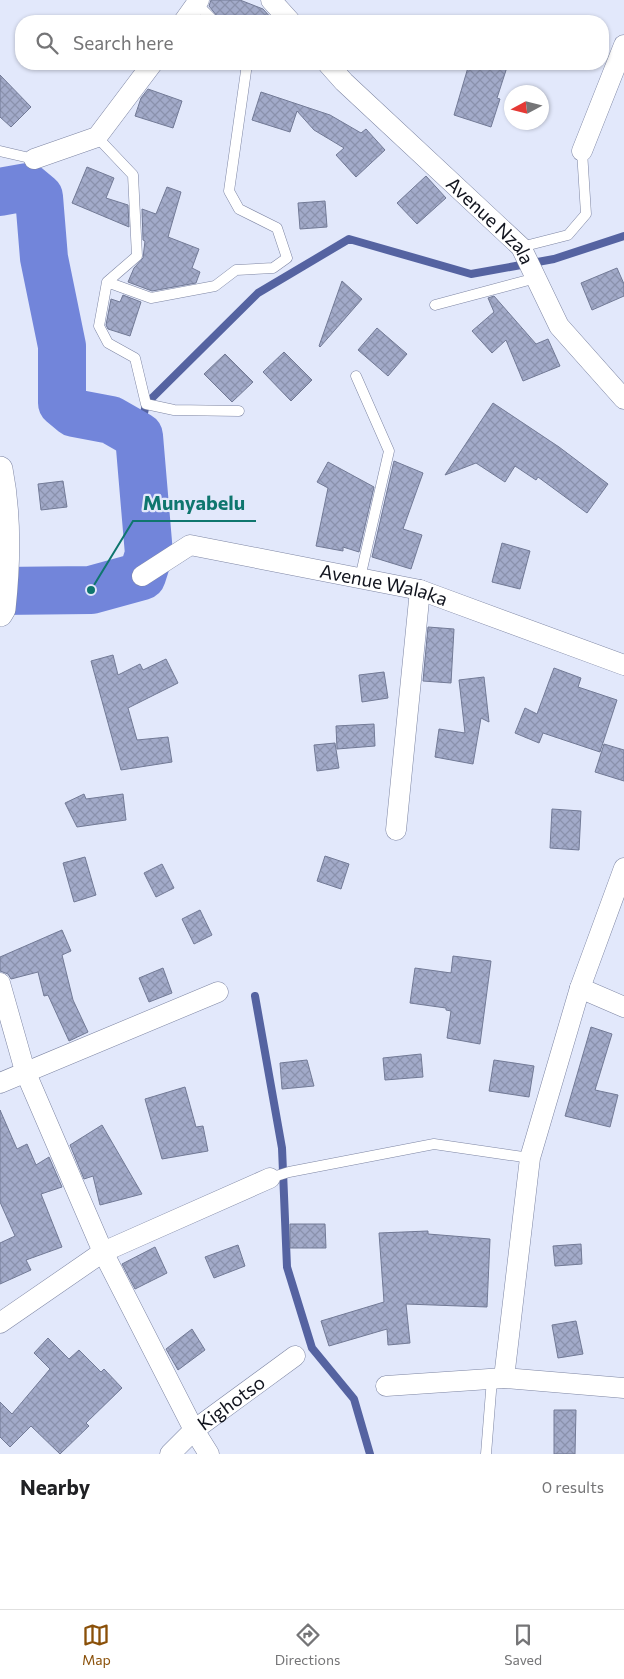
<!DOCTYPE html>
<html lang="en">
<head>
<meta charset="utf-8">
<style>
	:root { --surface:#fff; --page:#f2f2f2; --text:#202124; --muted:#757577; --line:#e0e0e0; --accent:#8a5009 }
	body { margin:0; font-family:Commissioner,sans-serif; background:var(--page); color:var(--text) }
	.compass { position:absolute; left:504px; top:85px; width:45px; height:45px; border-radius:50%; background:var(--surface); box-shadow:0 1px 4px #0004; rotate:263deg }
	.list { margin:0; padding:0; list-style:none }
	h2 { display:flex; justify-content:space-between; align-items:center; height:65px; margin:0; padding:0 20px; font-size:21px }
	h2 small { font-size:16px; font-weight:400; color:var(--muted) }
	.icon { flex:none; width:28px; height:28px; fill:none; stroke:currentColor; stroke-width:2; stroke-linecap:round; stroke-linejoin:round }
	.map { position:relative; flex:none; width:624px; height:1454px; overflow:hidden }
	.search { position:absolute; background:var(--surface); box-shadow:0 1px 4px #0004; left:15px; right:15px; top:15px; height:55px; display:flex; align-items:center; gap:12px; box-sizing:border-box; padding:0 18px; border-radius:20px; color:var(--muted); font-size:19px }
	.sheet { height:155px; background:var(--surface) }
	nav { display:flex; justify-content:space-around; align-items:center; box-sizing:border-box; height:70px; border-top:1px solid var(--line); background:var(--surface); font-size:14px; color:var(--muted) }
	nav a { display:grid; justify-items:center; gap:2px }
	nav .on { color:var(--accent) }
	.map>svg:first-child { display:block }
	.lines { fill:none; stroke-linecap:round; stroke-linejoin:round }
	.stream { stroke:#5563a1; stroke-width:8 }
	.river { stroke:#7285da; stroke-width:48 }
	.building { fill:url(#building-cross-hatch); stroke:#727a96 }
	.service-casing { stroke:#7d85a3; stroke-width:11 }
	.minor-casing { stroke:#7d85a3; stroke-width:21 }
	.tertiary-casing { stroke:#7d85a3; stroke-width:26 }
	.service { stroke:#fff; stroke-width:10 }
	.minor { stroke:#fff; stroke-width:20 }
	.tertiary { stroke:#fff; stroke-width:25 }
	.labels { text-anchor:middle; stroke-width:4.5; stroke-linejoin:round; paint-order:stroke }
	.street-label { font-size:19px; fill:#10131d; stroke:#e2e8fb }
	.leader { fill:none; stroke:#0f766e; stroke-width:2 }
	.callout-dot { fill:#0f766e; stroke:#e2e8fb; stroke-width:2 }
	.callout-label { font-size:20px; text-anchor:middle; font-weight:bold; fill:#0f766e; stroke:#e2e8fb; stroke-width:4.5; stroke-linejoin:round; paint-order:stroke }
</style>
</head>
<body>
<div class="map">
<svg width="624" height="1454" viewBox="0 0 624 1454">
	<defs>
		<pattern id="building-cross-hatch" width="8" height="8" patternUnits="userSpaceOnUse" patternTransform="scale(1.25)"><rect width="8" height="8" fill="#a2aac9"/><path d="M0 0l8 8M0 8l8-8" fill="none" stroke="#8a91ac"/></pattern>
	</defs>
	<rect width="100%" height="100%" fill="#e2e8fb"/>
	<g class="lines">
		<path class="stream" d="M 139,436 L 146,404 L 258,293 L 349,239 L 471,274 L 554,259 L 624,236
			M 255,996 L 282,1148 L 287,1267 L 312,1348 L 354,1399 L 370,1454"/>
		<path class="river" d="M 0,192 L 27,187 L 39,197 L 44,258 L 62,346 L 62,403 L 74,413 L 111,420 L 139,436 L 149,554 L 142,576 L 91,590 L 0,591"/>
	</g>
	<path class="building" d="M 211,0 L 240,0 L 263,9 L 274,21 L 221,21 L 209,6 Z
		M 469,64 L 508,64 L 497,98 L 500,99 L 491,127 L 454,115 Z
		M 0,75 L 31,107 L 11,127 L 0,117 Z
		M 148,89 L 182,101 L 173,128 L 135,116 L 141,98 Z
		M 261,92 L 330,115 L 361,133 L 366,129 L 385,150 L 356,177 L 336,155 L 344,148 L 314,130 L 297,111 L 290,132 L 252,120 Z
		M 87,167 L 114,178 L 106,198 L 128,205 L 129,227 L 72,203 Z
		M 426,176 L 446,198 L 417,224 L 397,203 Z
		M 167,187 L 181,192 L 168,237 L 199,249 L 192,268 L 200,272 L 196,283 L 152,291 L 128,282 L 134,268 L 143,258 L 145,241 L 143,240 L 142,209 L 156,214 Z
		M 325,201 L 327,227 L 300,229 L 298,203 Z
		M 617,268 L 624,284 L 624,296 L 592,310 L 581,283 Z
		M 342,281 L 362,299 L 320,347 L 319,346 Z
		M 123,295 L 141,302 L 130,336 L 108,329 L 106,325 L 111,299 L 120,302 Z
		M 494,296 L 536,344 L 548,339 L 560,366 L 523,381 L 506,340 L 492,353 L 472,331 L 494,312 L 488,298 Z
		M 377,328 L 407,354 L 388,376 L 358,350 Z
		M 284,352 L 312,380 L 291,401 L 263,372 Z
		M 225,354 L 253,382 L 232,402 L 204,374 Z
		M 493,403 L 559,447 L 608,484 L 587,513 L 538,477 L 536,480 L 515,466 L 505,482 L 476,463 L 445,475 Z
		M 394,461 L 423,473 L 403,529 L 422,535 L 411,569 L 372,557 Z
		M 328,462 L 374,487 L 359,552 L 343,547 L 343,551 L 316,546 L 328,488 L 317,482 Z
		M 63,481 L 67,507 L 41,510 L 38,484 Z
		M 502,543 L 530,551 L 520,589 L 492,582 Z
		M 428,627 L 454,629 L 451,683 L 423,681 Z
		M 113,655 L 118,675 L 140,664 L 143,670 L 166,659 L 178,683 L 128,708 L 137,740 L 168,737 L 172,762 L 121,770 L 91,661 Z
		M 554,668 L 581,678 L 578,687 L 617,700 L 600,752 L 543,733 L 539,743 L 515,733 L 525,708 L 537,714 Z
		M 384,672 L 388,698 L 362,702 L 359,675 Z
		M 484,677 L 489,722 L 481,718 L 473,764 L 435,757 L 439,729 L 465,733 L 459,680 Z
		M 374,724 L 375,746 L 337,749 L 336,726 Z
		M 335,743 L 339,768 L 317,771 L 314,745 Z
		M 604,744 L 624,750 L 624,781 L 595,772 Z
		M 84,794 L 86,799 L 123,794 L 126,820 L 77,827 L 65,803 Z
		M 552,809 L 581,811 L 579,850 L 550,848 Z
		M 325,856 L 349,864 L 341,889 L 317,881 Z
		M 85,857 L 96,895 L 74,902 L 63,863 Z
		M 162,864 L 174,888 L 156,897 L 144,873 Z
		M 200,910 L 212,935 L 194,944 L 182,919 Z
		M 62,930 L 71,951 L 62,955 L 73,1000 L 88,1032 L 69,1041 L 48,995 L 44,996 L 38,972 L 11,979 L 8,974 L 0,971 L 0,957 Z
		M 453,956 L 491,961 L 480,1044 L 447,1038 L 451,1011 L 446,1010 L 446,1008 L 410,1003 L 415,968 L 451,973 Z
		M 163,968 L 172,993 L 149,1002 L 139,978 Z
		M 591,1027 L 612,1034 L 595,1090 L 618,1095 L 610,1127 L 565,1116 Z
		M 421,1054 L 423,1077 L 385,1080 L 383,1058 Z
		M 307,1060 L 314,1086 L 282,1089 L 280,1063 Z
		M 494,1060 L 534,1066 L 529,1097 L 489,1091 Z
		M 185,1087 L 196,1127 L 203,1126 L 208,1151 L 162,1159 L 145,1099 Z
		M 0,1110 L 17,1149 L 27,1144 L 36,1165 L 49,1157 L 62,1187 L 41,1194 L 62,1247 L 26,1260 L 31,1270 L 0,1284 L 0,1243 L 15,1236 L 0,1202 Z
		M 102,1125 L 142,1194 L 100,1205 L 93,1176 L 84,1179 L 70,1145 Z
		M 290,1224 L 325,1224 L 326,1248 L 290,1248 Z
		M 428,1231 L 428,1234 L 490,1239 L 487,1307 L 406,1304 L 410,1343 L 388,1345 L 387,1329 L 329,1346 L 321,1321 L 384,1302 L 379,1233 Z
		M 581,1244 L 582,1264 L 555,1266 L 553,1246 Z
		M 238,1245 L 245,1266 L 214,1278 L 205,1257 Z
		M 155,1247 L 167,1273 L 135,1289 L 122,1264 Z
		M 576,1321 L 583,1354 L 558,1358 L 552,1325 Z
		M 192,1329 L 205,1350 L 178,1370 L 166,1349 Z
		M 48,1338 L 69,1359 L 79,1350 L 101,1372 L 104,1369 L 122,1388 L 86,1423 L 89,1426 L 60,1454 L 31,1426 L 10,1447 L 0,1437 L 0,1402 L 12,1414 L 50,1369 L 34,1353 Z
		M 554,1410 L 576,1410 L 575,1454 L 554,1454 Z"/>
	<g class="lines">
		<g class="service-casing">
			<path id="service" d="M 197,4 L 214,21
				M 97,137 L 133,175 L 137,256 L 107,282 L 99,326 L 108,343 L 135,358 L 146,404 L 174,410 L 239,411
				M 0,151 L 34,159
				M 521,247 L 568,235 L 586,214 L 582,151
				M 107,282 L 151,298 L 215,286 L 236,270 L 273,268 L 287,258 L 277,228 L 239,209 L 229,191 L 247,64
				M 435,305 L 536,278
				M 356,376 L 389,451 L 360,578
				M 270,1178 L 289,1172 L 434,1144 L 530,1158
				M 486,1454 L 492,1379"/>
		</g>
		<g class="minor-casing">
			<g id="minor">
				<path d="M 271,0 L 290,21"/>
				<path d="M 184,21 L 199,0"/>
				<path id="s1" d="M 328,64 L 344,82 L 521,247 L 559,326 L 624,399"/>
				<path d="M 582,151 L 624,45"/>
				<path d="M 34,159 L 97,137 L 152,64"/>
				<path id="s2" d="M 142,576 L 190,545 L 420,590 L 624,665"/>
				<path d="M 396,830 L 420,590"/>
				<path d="M 0,983 L 25,1071 L 103,1252 L 194,1430 L 209,1454"/>
				<path d="M 580,988 L 624,1007"/>
				<path d="M 0,1083 L 218,992"/>
				<path d="M 0,1323 L 103,1252 L 270,1178"/>
				<path d="M 504,1378 L 530,1158 L 580,988 L 624,868"/>
				<path d="M 386,1386 L 504,1378 L 624,1388"/>
				<path id="s3" d="M 170,1454 L 194,1430 L 295,1356"/>
			</g>
		</g>
		<g class="tertiary-casing">
			<path id="tertiary" d="M 0,469 C 9,515 8,563 3,609 L 0,614"/>
		</g>
		<use href="#service" class="service"/>
		<use href="#minor" class="minor"/>
		<use href="#tertiary" class="tertiary"/>
	</g>
	<g class="labels">
		<g class="street-label">
			<text dy="7" stroke="none"><textPath href="#s1" startOffset="226">Avenue Nzala</textPath></text>
			<text dy="7" stroke="none"><textPath href="#s2" startOffset="255">Avenue Walaka</textPath></text>
			<text dy="7" stroke="none"><textPath href="#s3" startOffset="80">Kighotso</textPath></text>
		</g>
	</g>
	<path class="leader" d="M91 590L133 521H256"/>
	<circle class="callout-dot" cx="91" cy="590" r="5"/>
	<g class="callout-label">
		<text x="194" y="510">Munyabelu</text>
	</g>
</svg>
<svg class="compass" viewBox="-18 -18 36 36"><path d="M0-13l5 13h-10z" fill="#e53935"/><path d="M0 13l5-13h-10z" fill="#757577"/></svg>
<div class="search"><svg class="icon" aria-label="search" viewBox="0 0 24 24"><circle cx="10" cy="10" r="6"/><path d="M15 15l6 6"/></svg>Search here</div>
</div>
<section class="sheet">
<h2>Nearby<small>0 results</small></h2>
<ul class="list">
</ul>
</section>
<nav>
<a class="on"><svg class="icon" aria-label="map" viewBox="0 0 24 24"><path d="M3 6l6-2 6 2 6-2v14l-6 2-6-2-6 2zM9 4v14M15 6v14"/></svg>Map</a>
<a><svg class="icon" aria-label="directions" viewBox="0 0 24 24"><path d="M12 3l9 9-9 9-9-9zM9 14v-3h6M13 9l2 2-2 2"/></svg>Directions</a>
<a><svg class="icon" aria-label="saved" viewBox="0 0 24 24"><path d="M7 4h10v16l-5-4-5 4z"/></svg>Saved</a>
</nav>
</body>
</html>
